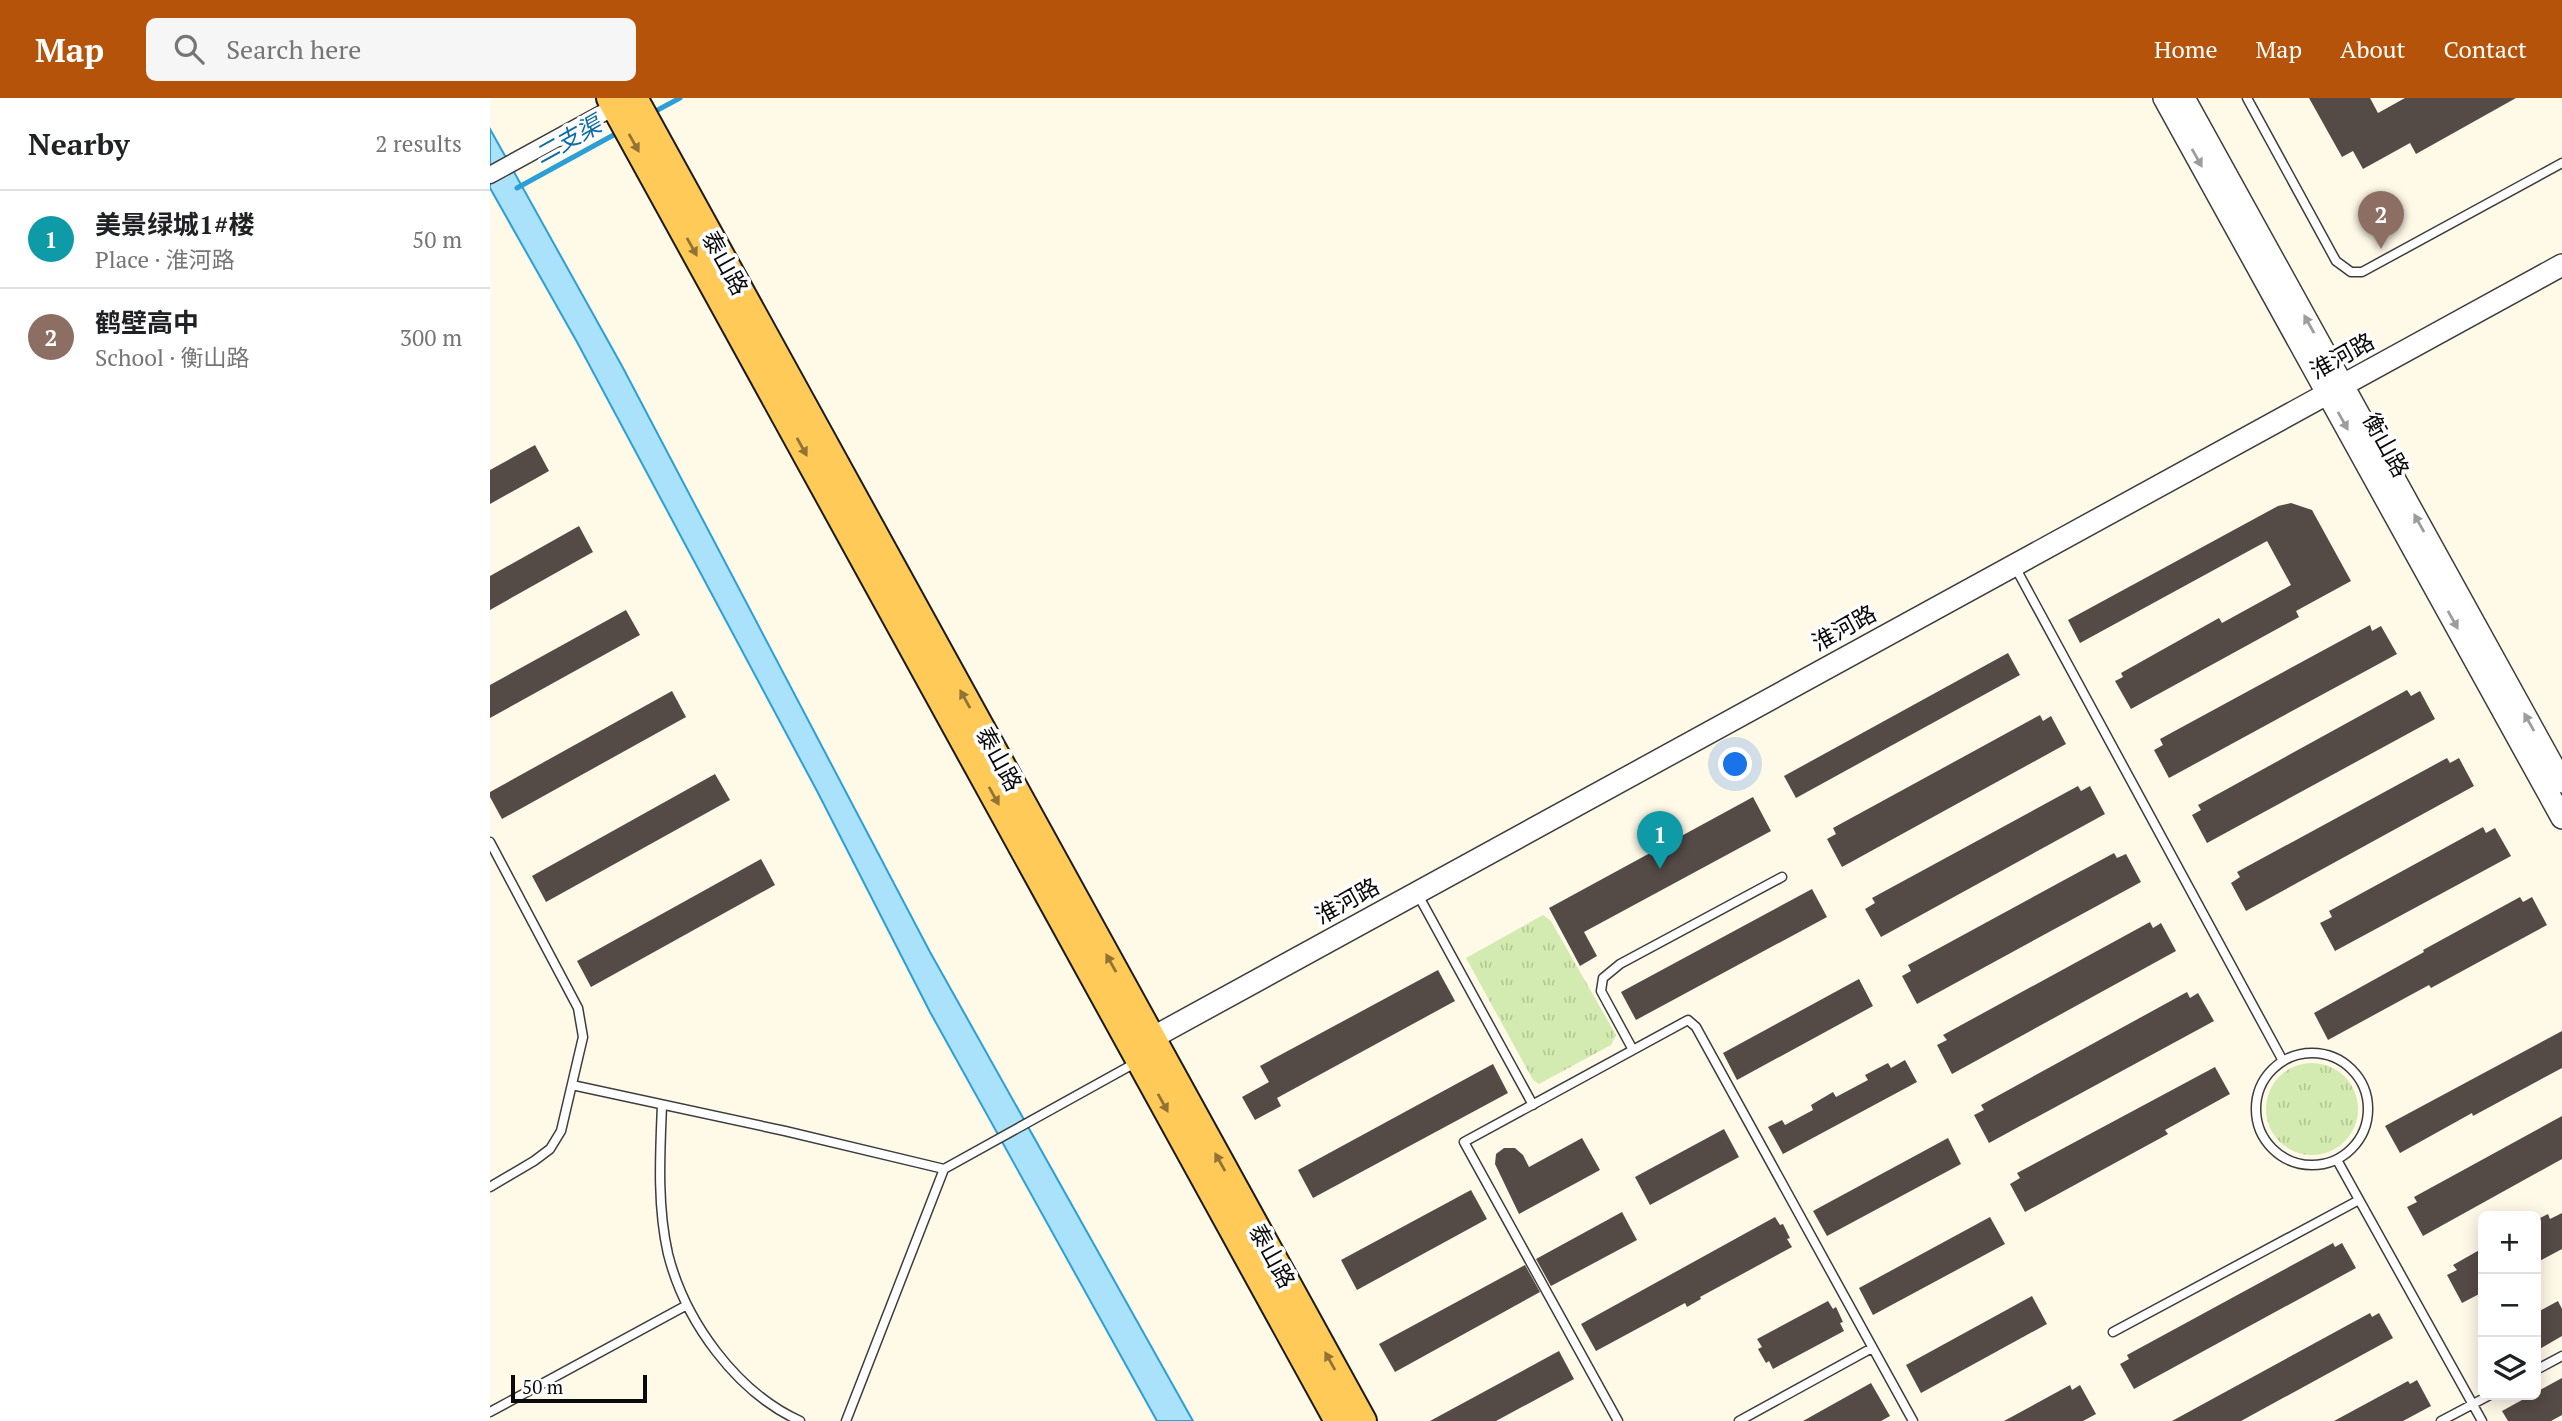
<!DOCTYPE html>
<html lang="en">
<head>
<meta charset="utf-8">
<style>
	:root { --surface:#fff; --page:#f6f6f6; --text:#202124; --muted:#757577; --line:#e0e0e0; --accent:#b45309 }
	body { margin:0; font-family:"PT Serif","Noto Sans SC",serif; background:var(--page); color:var(--text) }
	.controls { position:absolute; right:21px; bottom:21px; display:grid; overflow:hidden; border-radius:10px; box-shadow:0 4px 18px #0003 }
	.controls button { width:63px; height:63px; display:grid; place-items:center; padding:0; border:0; border-bottom:2px solid var(--line); background:var(--surface); color:var(--text); font:35px sans-serif }
	.scale { position:absolute; left:21px; bottom:18px; width:136px; box-sizing:border-box; padding-left:7px; border:4px solid #0a0a0a; border-top:0; font-size:19px; line-height:24px; white-space:nowrap; color:#0a0a0a; -webkit-text-stroke:5px #fff; paint-order:stroke }
	.you { position:absolute; left:1246px; top:667px; width:24px; height:24px; margin:-18px; border:5px solid #fff; border-radius:50%; background:#1a73e8; box-shadow:0 0 0 10px #1a73e833 }
	.badge { display:grid; place-items:center; width:46px; height:46px; border-radius:50%; background:var(--accent); color:#fff; font-size:23px; font-weight:700 }
	.pin { position:absolute; translate:-50% -58px; filter:drop-shadow(0 2px 4px #0008) }
	.pin::after { content:''; position:absolute; top:37px; width:24px; height:21px; background:inherit; clip-path:polygon(0 0,100% 0,50% 100%) }
	.list { margin:0; padding:0; list-style:none }
	h2 { display:flex; justify-content:space-between; align-items:center; height:91px; margin:0; padding:0 28px; font-size:30px }
	h2 small { font-size:23px; font-weight:400; color:var(--muted) }
	.list li { display:grid; grid-template-columns:46px 1fr auto; gap:21px; align-items:center; box-sizing:border-box; height:98px; padding:0 28px; border-top:2px solid var(--line) }
	.list b { display:block; font-size:26px; white-space:nowrap }
	.list p { margin:0; font-size:23px; white-space:nowrap; color:var(--muted) }
	.list em { font-size:23px; font-style:normal; color:var(--muted) }
	.icon { flex:none; width:38px; height:38px; fill:none; stroke:currentColor; stroke-width:2; stroke-linecap:round; stroke-linejoin:round }
	.map { position:relative; flex:none; width:2072px; height:1323px; overflow:hidden }
	header { display:flex; align-items:center; gap:42px; box-sizing:border-box; height:98px; padding:0 35px; background:var(--accent); color:#fff }
	header strong { font-size:33px }
	nav { display:flex; gap:38px; margin-inline-start:auto; font-size:24px }
	.search { width:490px; height:63px; background:var(--page); display:flex; align-items:center; gap:18px; box-sizing:border-box; padding:0 24px; border-radius:10px; color:var(--muted); font-size:26px }
	main { display:flex }
	aside { flex:1; background:var(--surface) }
	.map>svg:first-child { display:block }
	.grass { fill:url(#grass-tufts) }
	.water { fill:#a9e2fa; stroke:#2b9fd6; stroke-width:2 }
	.lines { fill:none; stroke-linecap:round; stroke-linejoin:round }
	.stream { stroke:#2b9fd6; stroke-width:5 }
	.building { fill:#544a46 }
	.service-casing { stroke:#3d3d3d; stroke-width:11 }
	.minor-casing { stroke:#3d3d3d; stroke-width:19 }
	.tertiary-casing { stroke:#3d3d3d; stroke-width:24 }
	.primary-casing { stroke:#1b1b1b; stroke-width:30 }
	.service { stroke:#fff; stroke-width:8 }
	.minor { stroke:#fff; stroke-width:16 }
	.tertiary { stroke:#fff; stroke-width:21 }
	.primary { stroke:#ffca58; stroke-width:26 }
	.oneway { fill:#917435 }
	.oneway2 { fill:#9d9d9d }
	.labels { text-anchor:middle; stroke-width:7; stroke-linejoin:round; paint-order:stroke }
	.street-label { font-size:23px; fill:#0a0a0a; stroke:#fff }
	.water-label { font-size:24px; font-style:italic; fill:#0d6da3; stroke:#fff }
</style>
</head>
<body>
<header>
<strong>Map</strong>
<div class="search"><svg class="icon" aria-label="search" viewBox="0 0 24 24"><circle cx="10" cy="10" r="6"/><path d="M15 15l6 6"/></svg>Search here</div>
<nav><a>Home</a><a>Map</a><a>About</a><a>Contact</a></nav>
</header>
<main>
<aside>
<h2>Nearby<small>2 results</small></h2>
<ul class="list">
<li><span class="badge" style="background:#0f9aa8">1</span><div><b>美景绿城1#楼</b><p>Place · 淮河路</p></div><em>50 m</em></li>
<li><span class="badge" style="background:#8d6e63">2</span><div><b>鹤壁高中</b><p>School · 衡山路</p></div><em>300 m</em></li>
</ul>
</aside>
<div class="map">
<svg width="2072" height="1323" viewBox="0 0 2072 1323">
	<defs>
		<pattern id="grass-tufts" width="24" height="20" patternUnits="userSpaceOnUse" patternTransform="scale(1.75)"><rect width="24" height="20" fill="#d3ebb0"/><path d="M3 7l-1-3M5 7V3M7 7l1-3M15 17l-1-3M17 17v-4M19 17l1-3" fill="none" stroke="#b4c896"/></pattern>
	</defs>
	<rect width="100%" height="100%" fill="#fff9e8"/>
	<path class="grass" d="M 1053,817 L 1061,823 L 1126,937 L 1121,947 L 1049,986 L 1043,982 L 976,860 Z
		M1776 1011a46 46 0 1 1 92 0a46 46 0 1 1-92 0Z"/>
	<path class="water" d="M 0,31 L 132,268 L 440,854 L 703,1323 L 667,1323 L 440,914 L 327,693 L 87,244 L 0,90 Z"/>
	<g class="lines">
		<path class="stream" d="M 162,15 L 190,0
			M 27,90 L 129,34"/>
	</g>
	<path class="building" d="M 1819,0 L 1880,0 L 1888,15 L 1915,0 L 2026,0 L 1926,56 L 1920,45 L 1873,71 L 1863,53 L 1852,59 Z
		M 45,347 L 59,373 L 0,406 L 0,372 Z
		M 1801,405 L 1822,412 L 1861,483 L 1806,513 L 1809,519 L 1641,611 L 1625,583 L 1633,579 L 1631,575 L 1729,520 L 1732,525 L 1801,487 L 1777,443 L 1590,545 L 1578,522 L 1788,408 Z
		M 89,428 L 103,454 L 0,512 L 0,478 Z
		M 136,512 L 150,537 L 0,620 L 0,587 Z
		M 1880,527 L 1882,533 L 1891,528 L 1907,556 L 1679,680 L 1664,652 L 1673,647 L 1670,641 Z
		M 1518,555 L 1530,577 L 1306,700 L 1294,678 Z
		M 1917,592 L 1921,598 L 1930,593 L 1945,621 L 1717,745 L 1702,717 L 1711,712 L 1708,707 Z
		M 182,593 L 196,619 L 12,721 L 0,699 L 0,694 Z
		M 1550,617 L 1553,623 L 1561,618 L 1576,646 L 1352,769 L 1337,741 L 1346,736 L 1343,730 Z
		M 1957,660 L 1960,665 L 1969,660 L 1984,688 L 1756,813 L 1741,785 L 1750,779 L 1747,774 Z
		M 225,676 L 240,702 L 56,804 L 42,778 Z
		M 1588,688 L 1591,693 L 1600,688 L 1615,716 L 1391,839 L 1375,811 L 1385,805 L 1382,800 Z
		M 1263,699 L 1281,733 L 1094,834 L 1107,858 L 1090,868 L 1059,810 Z
		M 1993,729 L 1996,735 L 2005,730 L 2021,758 L 1845,853 L 1830,825 L 1842,819 L 1839,813 Z
		M 1624,755 L 1627,760 L 1636,756 L 1651,784 L 1427,906 L 1412,878 L 1421,873 L 1418,867 Z
		M 271,761 L 285,787 L 101,889 L 87,863 Z
		M 1322,791 L 1337,819 L 1146,922 L 1131,894 Z
		M 2030,799 L 2033,804 L 2042,799 L 2057,827 L 1941,890 L 1939,887 L 1838,942 L 1824,915 L 1934,854 L 1933,852 Z
		M 1660,824 L 1663,830 L 1671,825 L 1686,853 L 1462,976 L 1447,947 L 1457,942 L 1453,937 Z
		M 948,872 L 965,903 L 787,1000 L 791,1008 L 765,1022 L 752,999 L 779,984 L 770,968 Z
		M 1369,881 L 1383,908 L 1247,982 L 1233,955 Z
		M 1697,894 L 1700,900 L 1708,895 L 1724,923 L 1499,1045 L 1484,1017 L 1494,1012 L 1491,1007 Z
		M 2072,933 L 2072,970 L 1983,1018 L 1982,1015 L 1910,1055 L 1895,1028 Z
		M 1415,962 L 1427,984 L 1293,1056 L 1278,1029 L 1292,1022 L 1295,1027 L 1323,1012 L 1321,1007 L 1343,994 L 1346,999 L 1378,982 L 1375,977 L 1398,965 L 1401,970 Z
		M 1003,966 L 1018,995 L 823,1100 L 808,1072 Z
		M 1725,969 L 1740,996 L 1675,1032 L 1678,1036 L 1535,1114 L 1520,1086 L 1530,1080 L 1527,1075 Z
		M 2072,1018 L 2072,1061 L 1933,1138 L 1917,1109 L 1927,1104 L 1924,1099 Z
		M 1234,1031 L 1249,1059 L 1160,1107 L 1145,1079 Z
		M 1092,1040 L 1110,1072 L 1029,1116 L 1005,1066 L 1006,1056 L 1014,1050 L 1025,1050 L 1033,1057 L 1039,1069 Z
		M 1458,1040 L 1471,1066 L 1337,1138 L 1323,1113 Z
		M 981,1092 L 997,1121 L 867,1192 L 851,1162 Z
		M 1132,1114 L 1147,1142 L 1061,1188 L 1046,1161 Z
		M 2072,1115 L 2072,1151 L 2046,1165 L 2046,1122 L 2058,1116 L 2060,1121 Z
		M 1285,1119 L 1290,1127 L 1293,1126 L 1300,1140 L 1297,1141 L 1302,1149 L 1210,1199 L 1211,1201 L 1197,1209 L 1195,1205 L 1106,1253 L 1091,1226 Z
		M 1500,1119 L 1515,1146 L 1383,1217 L 1369,1190 Z
		M 1843,1145 L 1845,1149 L 1852,1145 L 1866,1170 L 1644,1291 L 1630,1266 L 1639,1261 L 1637,1257 Z
		M 1993,1150 L 1993,1194 L 1972,1205 L 1957,1177 L 1967,1172 L 1963,1167 Z
		M 1035,1167 L 1050,1194 L 905,1274 L 889,1246 Z
		M 1542,1198 L 1557,1226 L 1431,1295 L 1416,1267 Z
		M 1338,1203 L 1343,1211 L 1346,1209 L 1353,1224 L 1350,1225 L 1354,1233 L 1283,1271 L 1279,1263 L 1276,1265 L 1268,1251 L 1272,1249 L 1267,1241 Z
		M 2068,1203 L 2072,1211 L 2072,1238 L 2046,1253 L 2046,1215 Z
		M 1880,1215 L 1882,1219 L 1889,1215 L 1903,1240 L 1751,1323 L 1682,1323 Z
		M 1069,1253 L 1084,1281 L 1006,1323 L 940,1323 Z
		M 2072,1280 L 2072,1317 L 2061,1323 L 2018,1323 L 2012,1313 Z
		M 1927,1282 L 1941,1308 L 1913,1323 L 1844,1323 L 1918,1283 L 1920,1286 Z
		M 1381,1285 L 1400,1318 L 1391,1323 L 1313,1323 Z
		M 1580,1287 L 1582,1292 L 1590,1287 L 1606,1316 L 1593,1323 L 1514,1323 Z"/>
	<g class="lines">
		<g class="service-casing">
			<path id="service" d="M 1757,0 L 1846,163 L 1861,174 L 1872,174 L 2072,65
				M 1524,467 L 1793,963
				M 0,744 L 88,910 L 93,939 L 71,1033 L 60,1051 L 44,1063 L 0,1089
				M 927,795 L 1043,1007
				M 1143,952 L 1111,893 L 1113,880 L 1130,866 L 1292,779
				M1766 1011a56 56 0 1 1 112 0a56 56 0 1 1-112 0Z
				M 82,987 L 295,1033 L 454,1071
				M 172,1007 C 170,1056 167,1108 178,1156 C 195,1223 246,1294 310,1323
				M 1847,1062 L 1992,1323
				M 1623,1234 L 1869,1102
				M 2046,1272 L 2072,1258
				M 0,1314 L 197,1207
				M 356,1323 L 454,1071 L 647,964
				M 1128,1323 L 974,1044 L 1198,922 L 1206,929 L 1423,1323
				M 1249,1323 L 1382,1250
				M 1951,1323 L 2000,1297"/>
		</g>
		<g class="minor-casing">
			<path id="minor" d="M 0,77 L 124,9"/>
		</g>
		<g class="tertiary-casing">
			<path id="tertiary" d="M 1674,0 L 2072,720
				M 1694,0 L 2072,684
				M 662,940 L 2072,167"/>
		</g>
		<g class="primary-casing">
			<path id="primary" d="M 120,0 L 848,1323
				M 144,0 L 873,1323"/>
		</g>
		<use href="#service" class="service"/>
		<use href="#minor" class="minor"/>
		<use href="#tertiary" class="tertiary"/>
		<use href="#primary" class="primary"/>
	</g>
	<defs><path id="oneway-solid" d="M-6-.8H1V-3.2L6.5 0L1 3.2V.8H-6Z" transform="scale(1.75)"/></defs>
	<g class="oneway">
		<use href="#oneway-solid" transform="translate(144 45) rotate(61)"/>
		<use href="#oneway-solid" transform="translate(202 149) rotate(61)"/>
		<use href="#oneway-solid" transform="translate(312 349) rotate(61)"/>
		<use href="#oneway-solid" transform="translate(475 601) rotate(-119)"/>
		<use href="#oneway-solid" transform="translate(504 698) rotate(61)"/>
		<use href="#oneway-solid" transform="translate(621 865) rotate(-119)"/>
		<use href="#oneway-solid" transform="translate(673 1005) rotate(61)"/>
		<use href="#oneway-solid" transform="translate(730 1064) rotate(-119)"/>
		<use href="#oneway-solid" transform="translate(840 1263) rotate(-119)"/>
	</g>
	<g class="oneway2">
		<use href="#oneway-solid" transform="translate(1707 60) rotate(61)"/>
		<use href="#oneway-solid" transform="translate(1819 226) rotate(-119)"/>
		<use href="#oneway-solid" transform="translate(1853 323) rotate(61)"/>
		<use href="#oneway-solid" transform="translate(1929 425) rotate(-119)"/>
		<use href="#oneway-solid" transform="translate(1963 522) rotate(61)"/>
		<use href="#oneway-solid" transform="translate(2039 624) rotate(-119)"/>
	</g>
	<g class="labels">
		<g class="street-label">
			<text transform="translate(235 165) rotate(61)" y="8">泰山路</text>
			<text transform="translate(1852 258) rotate(-29)" y="8">淮河路</text>
			<text transform="translate(1896 347) rotate(61)" y="8">衡山路</text>
			<text transform="translate(1354 530) rotate(-29)" y="8">淮河路</text>
			<text transform="translate(509 661) rotate(61)" y="8">泰山路</text>
			<text transform="translate(857 803) rotate(-29)" y="8">淮河路</text>
			<text transform="translate(782 1158) rotate(61)" y="8">泰山路</text>
		</g>
		<g class="water-label">
			<text transform="translate(78 42) rotate(-29)" y="8">二支渠</text>
		</g>
	</g>
</svg>
<div class="controls">
<button>+</button>
<button>−</button>
<button><svg class="icon" aria-label="layers" viewBox="0 0 24 24"><path d="M12 4l9 5-9 5-9-5zM3 14l9 5 9-5"/></svg></button>
</div>
<div class="scale">50 m</div>
<div class="you"></div>
<div class="pin badge" style="left:1170px;top:771px;background:#0f9aa8">1</div>
<div class="pin badge" style="left:1891px;top:151px;background:#8d6e63">2</div>
</div>
</main>
</body>
</html>
